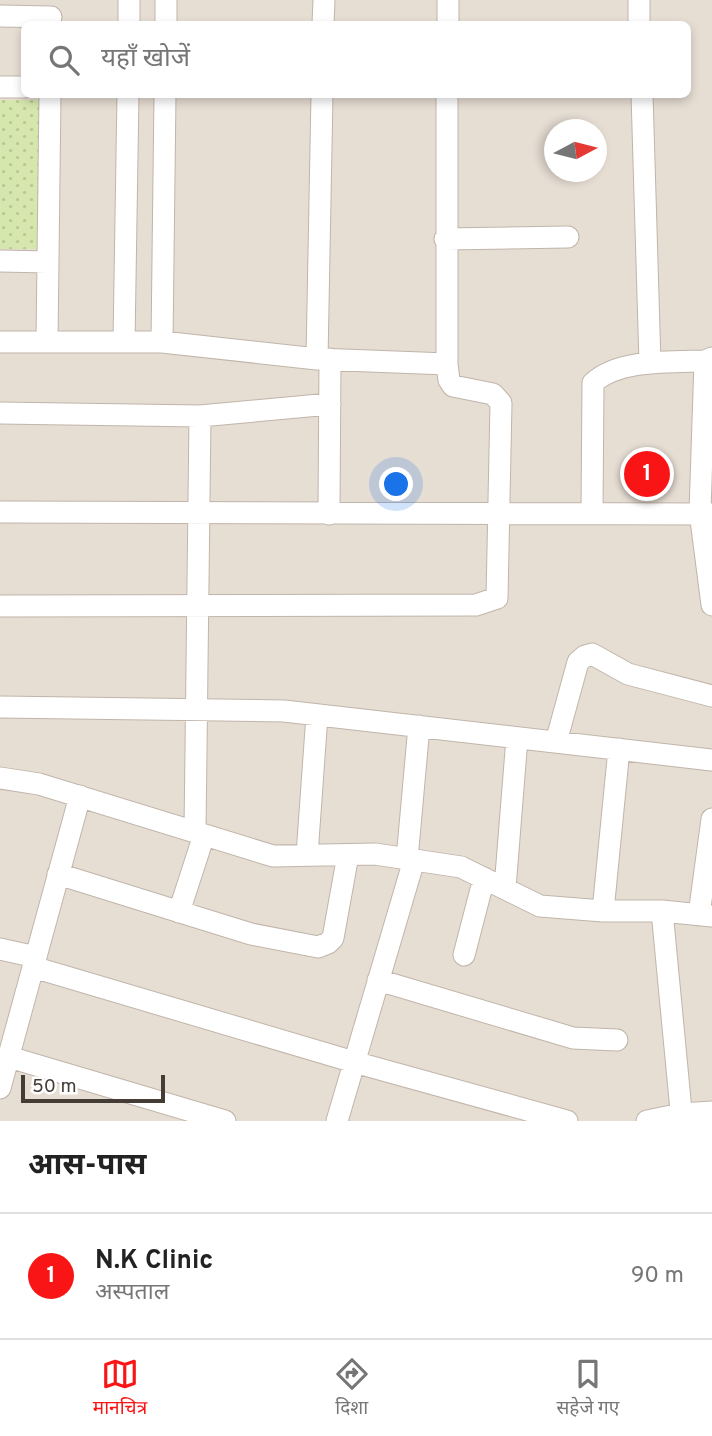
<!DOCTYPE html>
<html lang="hi">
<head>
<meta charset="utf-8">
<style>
	:root { --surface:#fff; --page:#f6f6f6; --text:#222; --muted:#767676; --line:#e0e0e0; --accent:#f91516 }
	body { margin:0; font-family:Overpass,"Noto Sans Devanagari",sans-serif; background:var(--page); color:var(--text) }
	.compass { position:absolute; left:544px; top:119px; width:63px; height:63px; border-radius:50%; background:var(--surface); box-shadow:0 4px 10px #0003; rotate:83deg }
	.scale { position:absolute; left:21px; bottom:18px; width:144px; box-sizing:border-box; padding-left:7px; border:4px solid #453c35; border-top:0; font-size:19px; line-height:24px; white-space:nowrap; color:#453c35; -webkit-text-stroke:5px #fff; paint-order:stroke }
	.you { position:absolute; left:397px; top:485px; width:24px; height:24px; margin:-18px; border:5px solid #fff; border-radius:50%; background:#1a73e8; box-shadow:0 0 0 10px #1a73e833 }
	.badge { display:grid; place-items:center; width:46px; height:46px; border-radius:50%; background:var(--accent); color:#fff; font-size:23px; font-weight:700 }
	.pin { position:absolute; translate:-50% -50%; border:4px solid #fff; box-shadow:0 2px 7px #0006 }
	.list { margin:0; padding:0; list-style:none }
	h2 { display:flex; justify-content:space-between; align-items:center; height:91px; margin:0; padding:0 28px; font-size:30px }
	h2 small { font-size:23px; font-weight:400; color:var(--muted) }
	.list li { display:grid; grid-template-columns:46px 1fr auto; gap:21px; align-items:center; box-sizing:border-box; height:126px; padding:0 28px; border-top:2px solid var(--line) }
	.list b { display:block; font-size:26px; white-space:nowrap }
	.list p { margin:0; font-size:23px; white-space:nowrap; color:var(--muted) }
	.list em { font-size:23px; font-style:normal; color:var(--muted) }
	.icon { flex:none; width:38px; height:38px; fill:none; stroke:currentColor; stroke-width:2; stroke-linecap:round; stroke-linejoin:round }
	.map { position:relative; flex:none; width:712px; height:1121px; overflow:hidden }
	.search { position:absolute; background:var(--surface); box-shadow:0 4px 10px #0003; left:21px; right:21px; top:21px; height:77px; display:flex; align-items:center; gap:18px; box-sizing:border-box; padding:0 24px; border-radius:10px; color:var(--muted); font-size:26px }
	.sheet { height:217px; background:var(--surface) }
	nav { display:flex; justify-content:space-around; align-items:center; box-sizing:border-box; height:98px; border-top:2px solid var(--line); background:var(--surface); font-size:19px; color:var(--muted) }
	nav a { display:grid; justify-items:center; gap:4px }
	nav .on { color:var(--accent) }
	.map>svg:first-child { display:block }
	.residential { fill:#e6ddd3; fill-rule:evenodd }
	.grass { fill:url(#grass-dots) }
	.building { fill:url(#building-hatch) }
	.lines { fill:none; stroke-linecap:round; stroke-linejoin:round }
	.minor-casing { stroke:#c1b5aa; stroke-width:23 }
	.minor { stroke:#fff; stroke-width:21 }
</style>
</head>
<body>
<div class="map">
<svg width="712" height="1121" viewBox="0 0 712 1121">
	<defs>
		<pattern id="grass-dots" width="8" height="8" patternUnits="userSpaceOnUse" patternTransform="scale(1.75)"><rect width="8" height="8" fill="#d6e7ad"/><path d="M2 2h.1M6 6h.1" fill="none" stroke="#b9c795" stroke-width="1.8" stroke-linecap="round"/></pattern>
		<pattern id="building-hatch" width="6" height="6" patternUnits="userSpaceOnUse" patternTransform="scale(1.75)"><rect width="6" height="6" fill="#d7c9bd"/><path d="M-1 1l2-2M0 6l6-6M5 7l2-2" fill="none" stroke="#b0a49a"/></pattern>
	</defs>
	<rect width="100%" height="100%" fill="#f2ece5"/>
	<path class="residential" d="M 0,0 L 712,0 L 712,1121 L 0,1121 ZM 24,24 L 688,24 L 688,94 L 24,94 ZM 554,130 L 596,130 L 596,172 L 554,172 Z"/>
	<path class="grass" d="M 0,100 L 41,100 L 39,249 L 0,249 Z"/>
	<path class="building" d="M 634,460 L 659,460 L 659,491 L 635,492 Z"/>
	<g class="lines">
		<g class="minor-casing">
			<path id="minor" d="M 639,0 L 639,24
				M 0,16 L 51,17
				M 129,24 L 129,0
				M 166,24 L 166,0
				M 323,24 L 324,0
				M 448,24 L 448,0
				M 0,87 L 24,87
				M 642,94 L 650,363
				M 445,239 L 568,237
				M 0,261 L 48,262
				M 0,342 L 162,342 L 317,359 L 447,364
				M 47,342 L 50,94
				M 124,342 L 128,94
				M 162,342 L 165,94
				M 317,359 L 322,94
				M 705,361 L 700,512 L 712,605
				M 0,413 L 200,416 L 330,404
				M 0,512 L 712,514
				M 592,513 L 593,383 C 618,359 672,362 705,361 L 712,358
				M 329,514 L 330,359
				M 0,606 L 476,605 L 497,598 L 501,403 L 493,394 L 453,386 L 449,380 L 447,364 L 447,94
				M 0,707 L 284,711 L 712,760
				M 556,742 L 578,662 L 585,656 L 592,654 L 628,674 L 712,696
				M 0,778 L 39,784 L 273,856 L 375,854 L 461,867 L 540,906 L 603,911 L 662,911 L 712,916
				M 195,832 L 200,416
				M 307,855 L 317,715
				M 407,859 L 419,726
				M 58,874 L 251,934 L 318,947 L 328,943 L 333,938 L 348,855
				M 505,888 L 517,738
				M 603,911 L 619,749
				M 662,911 L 682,1121
				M 179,912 L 204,835
				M 699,915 L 712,819
				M 0,949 L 36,957
				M 464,955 L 484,878
				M 33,967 L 354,1062 L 567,1121
				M 378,980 L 573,1038 L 617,1040
				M 9,1057 L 225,1121
				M 0,1088 L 80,796
				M 337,1121 L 414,860
				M 647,1121 L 681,1114 L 712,1112"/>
		</g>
		<use href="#minor" class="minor"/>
	</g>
</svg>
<svg class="compass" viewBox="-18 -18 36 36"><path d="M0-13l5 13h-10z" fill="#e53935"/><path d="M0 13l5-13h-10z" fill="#767676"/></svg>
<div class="scale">50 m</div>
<div class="you"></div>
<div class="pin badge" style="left:647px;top:474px">1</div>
<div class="search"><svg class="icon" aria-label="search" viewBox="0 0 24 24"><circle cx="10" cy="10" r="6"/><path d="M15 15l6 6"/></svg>यहाँ खोजें</div>
</div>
<section class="sheet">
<h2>आस-पास<small></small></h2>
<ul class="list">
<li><span class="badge">1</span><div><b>N.K Clinic</b><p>अस्पताल</p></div><em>90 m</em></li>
</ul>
</section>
<nav>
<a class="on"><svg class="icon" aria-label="map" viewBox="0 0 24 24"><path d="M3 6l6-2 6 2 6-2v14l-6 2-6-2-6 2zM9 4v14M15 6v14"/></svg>मानचित्र</a>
<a><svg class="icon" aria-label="directions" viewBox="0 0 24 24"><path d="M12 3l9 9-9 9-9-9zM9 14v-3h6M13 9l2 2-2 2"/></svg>दिशा</a>
<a><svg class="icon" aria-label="saved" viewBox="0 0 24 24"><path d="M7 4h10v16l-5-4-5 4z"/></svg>सहेजे गए</a>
</nav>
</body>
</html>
